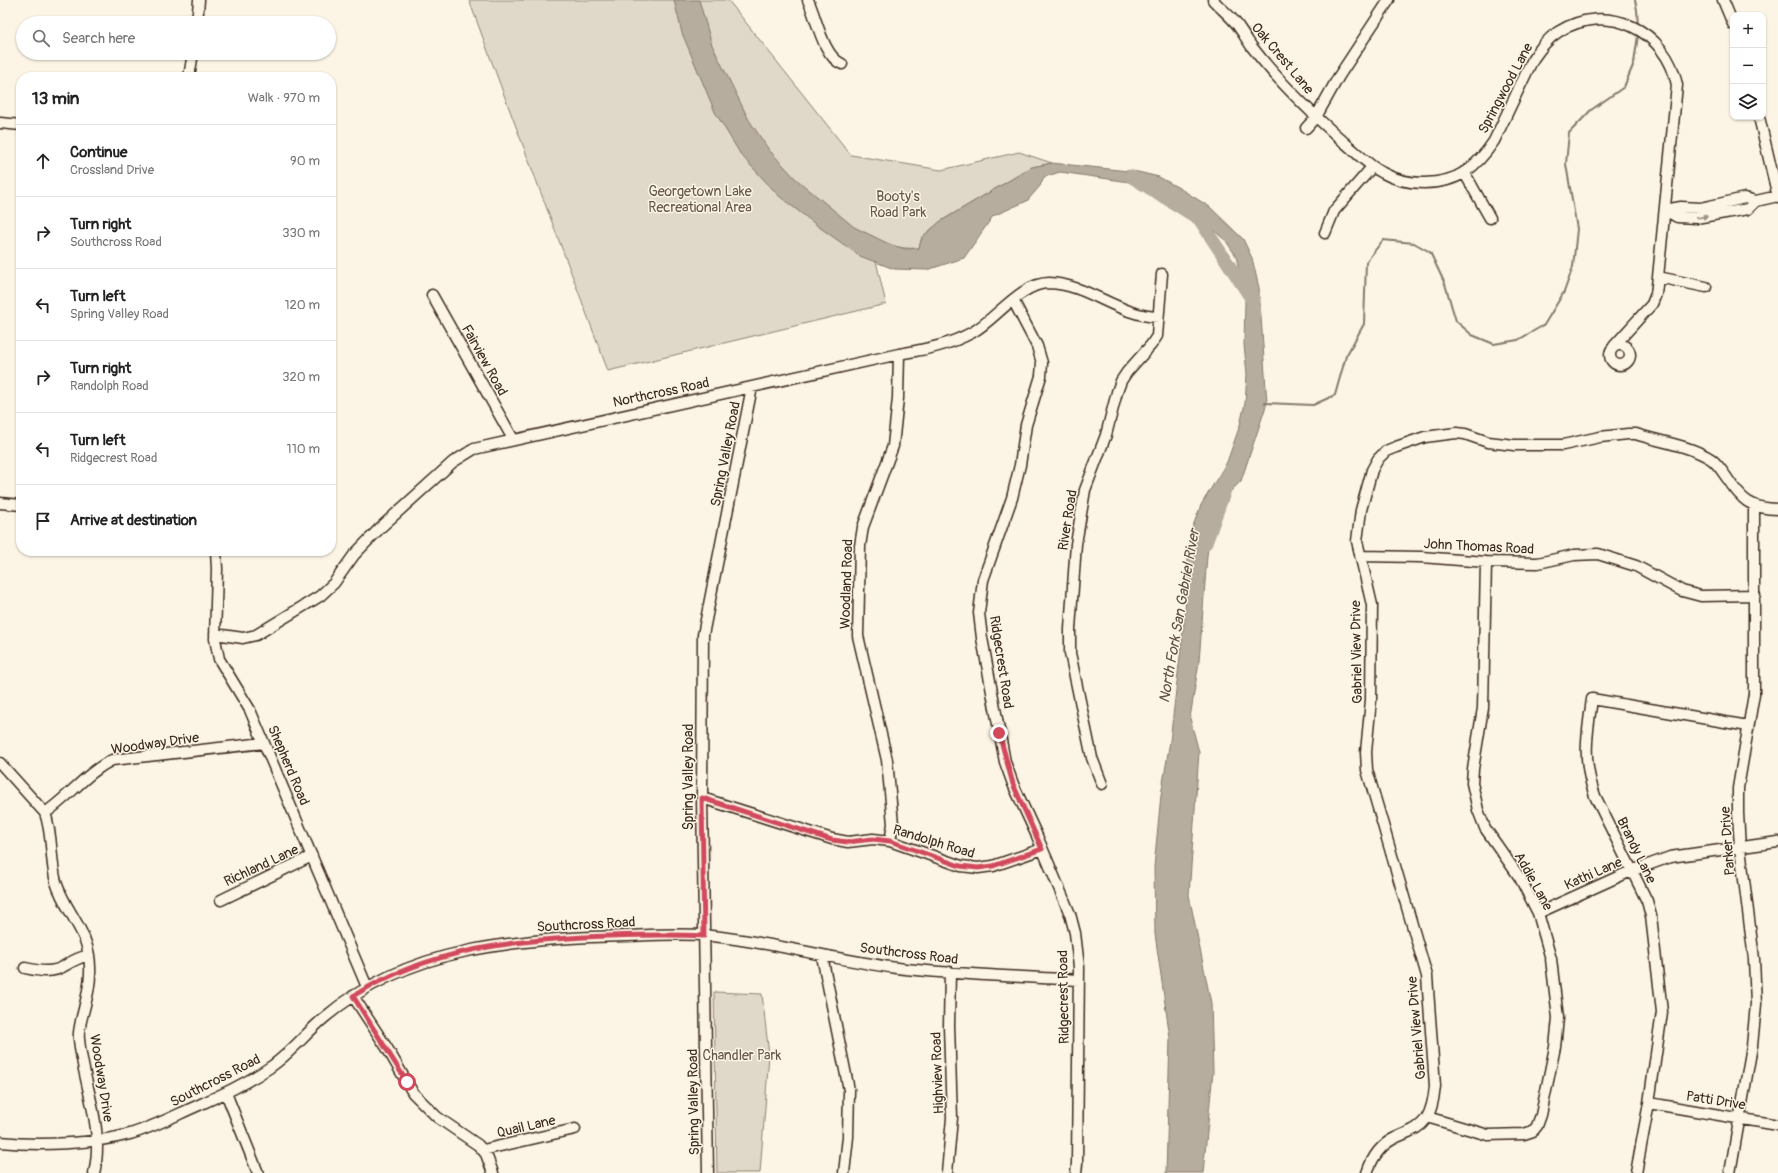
<!DOCTYPE html>
<html lang="en">
<head>
<meta charset="utf-8">
<style>
	:root { --surface:#fff; --page:#f2f2f2; --text:#222; --muted:#767676; --line:#e0e0e0 }
	body { margin:0; font-family:Pangolin,sans-serif; background:var(--page); color:var(--text) }
	.controls { position:absolute; right:12px; top:12px; display:grid; overflow:hidden; border-radius:8px; box-shadow:0 1px 3px #0004 }
	.controls button { width:36px; height:36px; display:grid; place-items:center; padding:0; border:0; border-bottom:1px solid var(--line); background:var(--surface); color:var(--text); font:20px sans-serif }
	.stop { position:absolute; width:12px; height:12px; margin:-9px; border:3px solid #d1495b; border-radius:50%; background:#fff }
	.stop.end { background:#d1495b; border-color:#fff; box-shadow:0 1px 4px #0008 }
	.list { margin:0; padding:0; list-style:none }
	h2 { display:flex; justify-content:space-between; align-items:center; height:52px; margin:0; padding:0 16px; font-size:17px }
	h2 small { font-size:13px; font-weight:400; color:var(--muted) }
	.list li { display:grid; grid-template-columns:26px 1fr auto; gap:12px; align-items:center; box-sizing:border-box; height:72px; padding:0 16px; border-top:1px solid var(--line) }
	.list b { display:block; font-size:15px; white-space:nowrap }
	.list p { margin:0; font-size:13px; white-space:nowrap; color:var(--muted) }
	.list em { font-size:13px; font-style:normal; color:var(--muted) }
	.icon { flex:none; width:22px; height:22px; fill:none; stroke:currentColor; stroke-width:2; stroke-linecap:round; stroke-linejoin:round }
	.map { position:relative; flex:none; width:1778px; height:1173px; overflow:hidden }
	.search { position:absolute; background:var(--surface); box-shadow:0 1px 3px #0004; left:16px; top:16px; width:320px; height:44px; display:flex; align-items:center; gap:10px; box-sizing:border-box; padding:0 14px; border-radius:22px; color:var(--muted); font-size:15px }
	.panel { position:absolute; background:var(--surface); box-shadow:0 1px 3px #0004; left:16px; top:72px; width:320px; height:484px; border-radius:16px }
	.map>svg:first-child { display:block }
	.green { fill:#e0d8c8; stroke:#8e8173 }
	.water { fill:#b7ad9e; stroke:#85796b }
	.lines { fill:none; stroke-linecap:round; stroke-linejoin:round }
	.stream { stroke:#85796b; stroke-width:2 }
	.river { stroke:#b7ad9e; stroke-width:13 }
	.minor-casing { stroke:#3b2a1e; stroke-width:13 }
	.minor { stroke:#fcf5e5; stroke-width:10 }
	.oneway { fill:#9c9082 }
	.route { stroke:#d1495b; stroke-width:5 }
	.labels { text-anchor:middle; stroke-width:3; stroke-linejoin:round; paint-order:stroke }
	.street-label { font-size:14px; fill:#3b2a1e; stroke:#fcf5e5 }
	.park-label { font-size:14px; fill:#645648; stroke:#fcf5e5 }
	.water-label { font-size:15px; font-style:italic; fill:#605144; stroke:#fcf5e5 }
</style>
</head>
<body>
<div class="map">
<svg width="1778" height="1173" viewBox="0 0 1778 1173">
	<rect width="100%" height="100%" fill="#fcf5e5"/>
	<filter id="ink" filterUnits="userSpaceOnUse"><feTurbulence type="fractalNoise" baseFrequency=".025" numOctaves="2"/><feDisplacementMap in="SourceGraphic" scale="8" xChannelSelector="R" yChannelSelector="G"/><feConvolveMatrix kernelMatrix="1 2 1 2 8 2 1 2 1" color-interpolation-filters="sRGB"/></filter>
	<g filter="url(#ink)">
		<path class="green" d="M 469,0 L 728,0 L 851,155 L 941,170 L 1019,152 L 1052,163 L 1032,167 L 941,221 L 922,237 L 919,248 C 898,250 888,244 870,235 L 886,304 L 608,371 C 562,247 514,124 469,0 Z
			M 714,992 L 762,994 L 769,1055 L 760,1173 L 717,1173 Z"/>
		<path class="water" d="M 674,0 L 699,0 L 712,45 L 749,120 L 769,150 L 796,179 L 854,227 L 891,245 L 906,249 L 919,248 L 922,237 L 941,221 L 1032,167 L 1052,163 L 1138,172 L 1159,177 L 1179,188 L 1210,207 L 1243,239 L 1252,258 L 1259,288 L 1267,403 L 1241,481 L 1227,495 L 1212,516 L 1207,556 L 1199,662 L 1190,718 L 1199,752 L 1189,895 L 1211,1003 L 1213,1072 L 1203,1173 L 1166,1173 L 1170,1038 L 1155,934 L 1154,867 L 1161,795 L 1170,741 L 1185,614 L 1187,569 L 1191,531 L 1201,505 L 1227,462 L 1240,425 L 1245,403 L 1247,374 L 1244,345 L 1245,300 L 1236,256 L 1226,241 L 1185,205 L 1154,187 L 1129,182 L 1060,172 L 1044,177 L 1040,186 L 1027,201 L 993,216 L 964,258 L 927,270 L 894,269 L 860,256 L 819,227 L 779,196 L 741,155 L 715,112 L 682,33 Z"/>
		<g class="lines">
			<path class="stream" d="M 1635,0 L 1637,10 L 1638,26
				M 1265,403 L 1313,405 L 1335,395 L 1346,356 L 1364,324 L 1366,262 L 1383,240 L 1414,243 L 1430,252 L 1445,284 L 1456,321 L 1472,335 L 1494,344 L 1518,340 L 1544,325 L 1564,292 L 1573,267 L 1577,229 L 1566,164 L 1569,133 L 1591,110 L 1624,87 L 1634,63 L 1638,35"/>
			<path class="river" d="M 1130,176 L 1199,219 L 1252,300
				M 1206,543 L 1225,490"/>
			<g class="minor-casing">
				<path id="minor" d="M 808,0 C 817,19 823,56 842,64
					M 1213,0 C 1221,9 1231,16 1238,26 C 1243,33 1247,40 1252,47 C 1279,82 1311,113 1345,143 C 1357,153 1369,166 1383,173 C 1406,186 1442,187 1465,172 C 1477,164 1486,153 1494,141 L 1533,59 C 1540,49 1547,39 1558,32 C 1606,1 1667,30 1677,85 L 1658,277 L 1656,294 L 1652,304 L 1614,346
					M 1723,0 L 1733,24
					M 197,23 L 199,0
					M 189,77 L 193,53
					M 1759,117 L 1778,197
					M 0,123 L 21,125
					M 1306,128 L 1316,117 L 1339,76 L 1389,0
					M 1464,172 L 1490,218
					M 1756,201 L 1778,196
					M 1665,210 L 1677,217 L 1696,218 L 1748,209 L 1756,201
					M 1665,210 L 1681,207 L 1701,208 L 1745,198 L 1756,201
					M 1325,233 L 1334,211 L 1372,167
					M 1658,277 L 1706,287
					M 432,295 L 513,439
					M 1013,300 L 1037,346 L 1042,363 L 1041,376 L 1026,425 L 1020,465 L 1012,498 L 983,580 L 979,613 L 982,638 L 1005,762 L 1013,784 L 1037,836 L 1070,914 L 1075,933 L 1079,967 L 1077,1164 L 1076,1173
					M1610 355a10 10 0 1 1 20 0a10 10 0 1 1-20 0Z
					M 0,503 L 21,505
					M 216,551 L 217,569 L 215,639 L 219,659 L 250,710 L 367,987
					M 1360,556 L 1421,557 L 1486,562 L 1538,563 L 1574,555 L 1598,554 L 1636,566 L 1682,591 L 1701,596 L 1755,595
					M 215,634 L 243,638 L 256,635 L 320,596 L 334,583 L 354,555 L 380,528 L 453,462 L 474,449 L 899,354 C 927,349 947,346 973,332 C 997,318 1021,283 1049,283 C 1088,284 1119,316 1158,317
					M 0,763 L 45,813 C 53,835 50,860 56,882 C 66,914 90,931 90,968 C 91,986 85,1004 81,1021 C 80,1027 78,1033 79,1039 C 83,1084 105,1128 94,1173
					M 1102,784 L 1092,758 L 1070,653 L 1070,629 L 1076,544 L 1085,490 L 1106,435 L 1117,392 L 1121,381 L 1127,372 L 1151,345 L 1157,336 L 1162,274
					M 702,798 L 832,839 L 848,842 L 873,839 L 890,841 L 961,866 L 978,868 L 993,866 L 1042,849
					M 45,813 C 69,797 86,773 112,760 L 264,743
					M 890,841 L 893,824 L 887,760 L 858,636 L 860,546 L 863,527 L 893,446 L 898,398 L 899,354
					M 221,900 L 312,856
					M 1538,913 L 1631,871 L 1670,857 L 1778,842
					M 822,956 L 849,1090 L 848,1137 L 844,1173
					M 25,968 C 39,971 53,974 66,965 C 74,960 80,957 89,955
					M 353,996 L 387,1048 L 413,1093 L 437,1117 L 478,1145 L 486,1154 L 493,1173
					M 226,1093 L 258,1173
					M 1649,1103 L 1778,1125
					M 1427,1117 L 1488,1135 L 1524,1134 L 1533,1131 L 1537,1126 L 1541,1115 L 1555,1047 L 1558,1018 L 1551,959 L 1538,913 L 1520,878 L 1485,828 L 1478,810 L 1472,783 L 1473,769 L 1483,708 L 1486,562
					M 0,1142 C 38,1146 94,1144 130,1134 C 154,1127 176,1115 199,1105 C 223,1094 247,1083 269,1068 C 290,1054 305,1034 324,1018 C 365,983 414,962 467,951 C 519,940 572,937 625,936 C 654,935 683,933 711,936 C 773,942 834,960 897,968 C 957,975 1018,976 1079,980
					M 483,1150 L 575,1129
					M 708,1173 L 702,798 L 703,635 L 752,387
					M 947,1173 L 952,1118 L 949,1026 L 950,972
					M 1367,1173 C 1372,1158 1380,1145 1395,1138 C 1407,1132 1418,1130 1426,1119 C 1432,1110 1434,1097 1435,1086 L 1427,976 L 1367,770 L 1366,752 L 1371,700 L 1372,605 L 1357,541 L 1361,510 L 1372,470 L 1378,459 L 1386,451 L 1396,447 L 1425,437 L 1456,433 L 1465,434 L 1488,442 L 1514,445 L 1563,445 L 1600,437 L 1628,434 L 1636,434 C 1660,442 1689,445 1711,459 C 1718,464 1722,471 1727,478 C 1741,499 1750,509 1778,509
					M 1636,1173 L 1649,1103 L 1662,1012 L 1651,916 L 1647,901 L 1595,796 C 1582,759 1587,736 1592,699 L 1748,726
					M 1730,1173 L 1752,1046 L 1756,1004 L 1754,959 L 1740,848 L 1738,813 L 1738,788 L 1754,694 L 1754,505"/>
			</g>
			<use href="#minor" class="minor"/>
		</g>
		<defs><path id="oneway-solid" d="M-6-.8H1V-3.2L6.5 0L1 3.2V.8H-6Z"/></defs>
		<use class="oneway" href="#oneway-solid" transform="translate(1702 217) rotate(-9)"/>
	</g>
	<g class="lines" filter="url(#ink)">
		<path class="route" d="M 407,1082 L 353,996 C 430,948 520,939 610,936 C 641,935 672,934 704,936 L 702,798 L 832,840 L 848,842 L 873,839 L 890,841 L 960,866 L 978,868 L 993,866 L 1042,849 L 1013,784 L 999,733"/>
	</g>
	<g class="labels">
		<g class="street-label">
			<text transform="translate(1283 58) rotate(50)" y="5">Oak Crest Lane</text>
			<text transform="translate(1505 88) rotate(-62)" y="5">Springwood Lane</text>
			<text transform="translate(485 360) rotate(61)" y="5">Fairview Road</text>
			<text transform="translate(661 392) rotate(-12)" y="5">Northcross Road</text>
			<text transform="translate(725 454) rotate(-79)" y="5">Spring Valley Road</text>
			<text transform="translate(1067 520) rotate(-81)" y="5">River Road</text>
			<text transform="translate(1479 546) rotate(3)" y="5">John Thomas Road</text>
			<text transform="translate(846 584) rotate(-88)" y="5">Woodland Road</text>
			<text transform="translate(1356 652) rotate(-91)" y="5">Gabriel View Drive</text>
			<text transform="translate(1002 662) rotate(81)" y="5">Ridgecrest Road</text>
			<text transform="translate(155 743) rotate(-8)" y="5">Woodway Drive</text>
			<text transform="translate(289 765) rotate(67)" y="5">Shepherd Road</text>
			<text transform="translate(688 777) rotate(-90)" y="5">Spring Valley Road</text>
			<text transform="translate(934 841) rotate(17)" y="5">Randolph Road</text>
			<text transform="translate(1727 841) rotate(-94)" y="5">Parker Drive</text>
			<text transform="translate(1637 850) rotate(64)" y="5">Brandy Lane</text>
			<text transform="translate(261 865) rotate(-25)" y="5">Richland Lane</text>
			<text transform="translate(1593 873) rotate(-24)" y="5">Kathi Lane</text>
			<text transform="translate(1534 881) rotate(61)" y="5">Addie Lane</text>
			<text transform="translate(586 924) rotate(-3)" y="5">Southcross Road</text>
			<text transform="translate(909 953) rotate(7)" y="5">Southcross Road</text>
			<text transform="translate(1063 997) rotate(-91)" y="5">Ridgecrest Road</text>
			<text transform="translate(1416 1028) rotate(-95)" y="5">Gabriel View Drive</text>
			<text transform="translate(937 1073) rotate(-92)" y="5">Highview Road</text>
			<text transform="translate(102 1078) rotate(81)" y="5">Woodway Drive</text>
			<text transform="translate(215 1080) rotate(-27)" y="5">Southcross Road</text>
			<text transform="translate(1716 1100) rotate(9)" y="5">Patti Drive</text>
			<text transform="translate(693 1102) rotate(-91)" y="5">Spring Valley Road</text>
			<text transform="translate(526 1126) rotate(-13)" y="5">Quail Lane</text>
		</g>
		<g class="park-label">
			<text x="700" y="196">Georgetown Lake<tspan x="700" dy="16">Recreational Area</tspan></text>
			<text x="898" y="201">Booty's<tspan x="898" dy="16">Road Park</tspan></text>
			<text x="742" y="1060">Chandler Park</text>
		</g>
		<g class="water-label">
			<text transform="translate(1179 616) rotate(-80)" y="5">North Fork San Gabriel River</text>
		</g>
	</g>
</svg>
<div class="controls">
<button>+</button>
<button>−</button>
<button><svg class="icon" aria-label="layers" viewBox="0 0 24 24"><path d="M12 4l9 5-9 5-9-5zM3 14l9 5 9-5"/></svg></button>
</div>
<div class="stop" style="left:407px;top:1082px"></div>
<div class="stop end" style="left:999px;top:733px"></div>
<div class="search"><svg class="icon" aria-label="search" viewBox="0 0 24 24"><circle cx="10" cy="10" r="6"/><path d="M15 15l6 6"/></svg>Search here</div>
<section class="panel">
<h2>13 min<small>Walk · 970 m</small></h2>
<ul class="list">
<li><svg class="icon" aria-label="ahead" viewBox="0 0 24 24"><path d="M12 20V5M6 11l6-6 6 6"/></svg><div><b>Continue</b><p>Crossland Drive</p></div><em>90 m</em></li>
<li><svg class="icon" aria-label="right" viewBox="0 0 24 24"><path d="M7 20v-9h11M14 6l5 5-5 5"/></svg><div><b>Turn right</b><p>Southcross Road</p></div><em>330 m</em></li>
<li><svg class="icon" aria-label="left" viewBox="0 0 24 24"><path d="M17 20v-9H6M10 6l-5 5 5 5"/></svg><div><b>Turn left</b><p>Spring Valley Road</p></div><em>120 m</em></li>
<li><svg class="icon" aria-label="right" viewBox="0 0 24 24"><path d="M7 20v-9h11M14 6l5 5-5 5"/></svg><div><b>Turn right</b><p>Randolph Road</p></div><em>320 m</em></li>
<li><svg class="icon" aria-label="left" viewBox="0 0 24 24"><path d="M17 20v-9H6M10 6l-5 5 5 5"/></svg><div><b>Turn left</b><p>Ridgecrest Road</p></div><em>110 m</em></li>
<li><svg class="icon" aria-label="arrive" viewBox="0 0 24 24"><path d="M6 21V4h12l-3 4 3 4H6"/></svg><div><b>Arrive at destination</b></div></li>
</ul>
</section>
</div>
</body>
</html>
